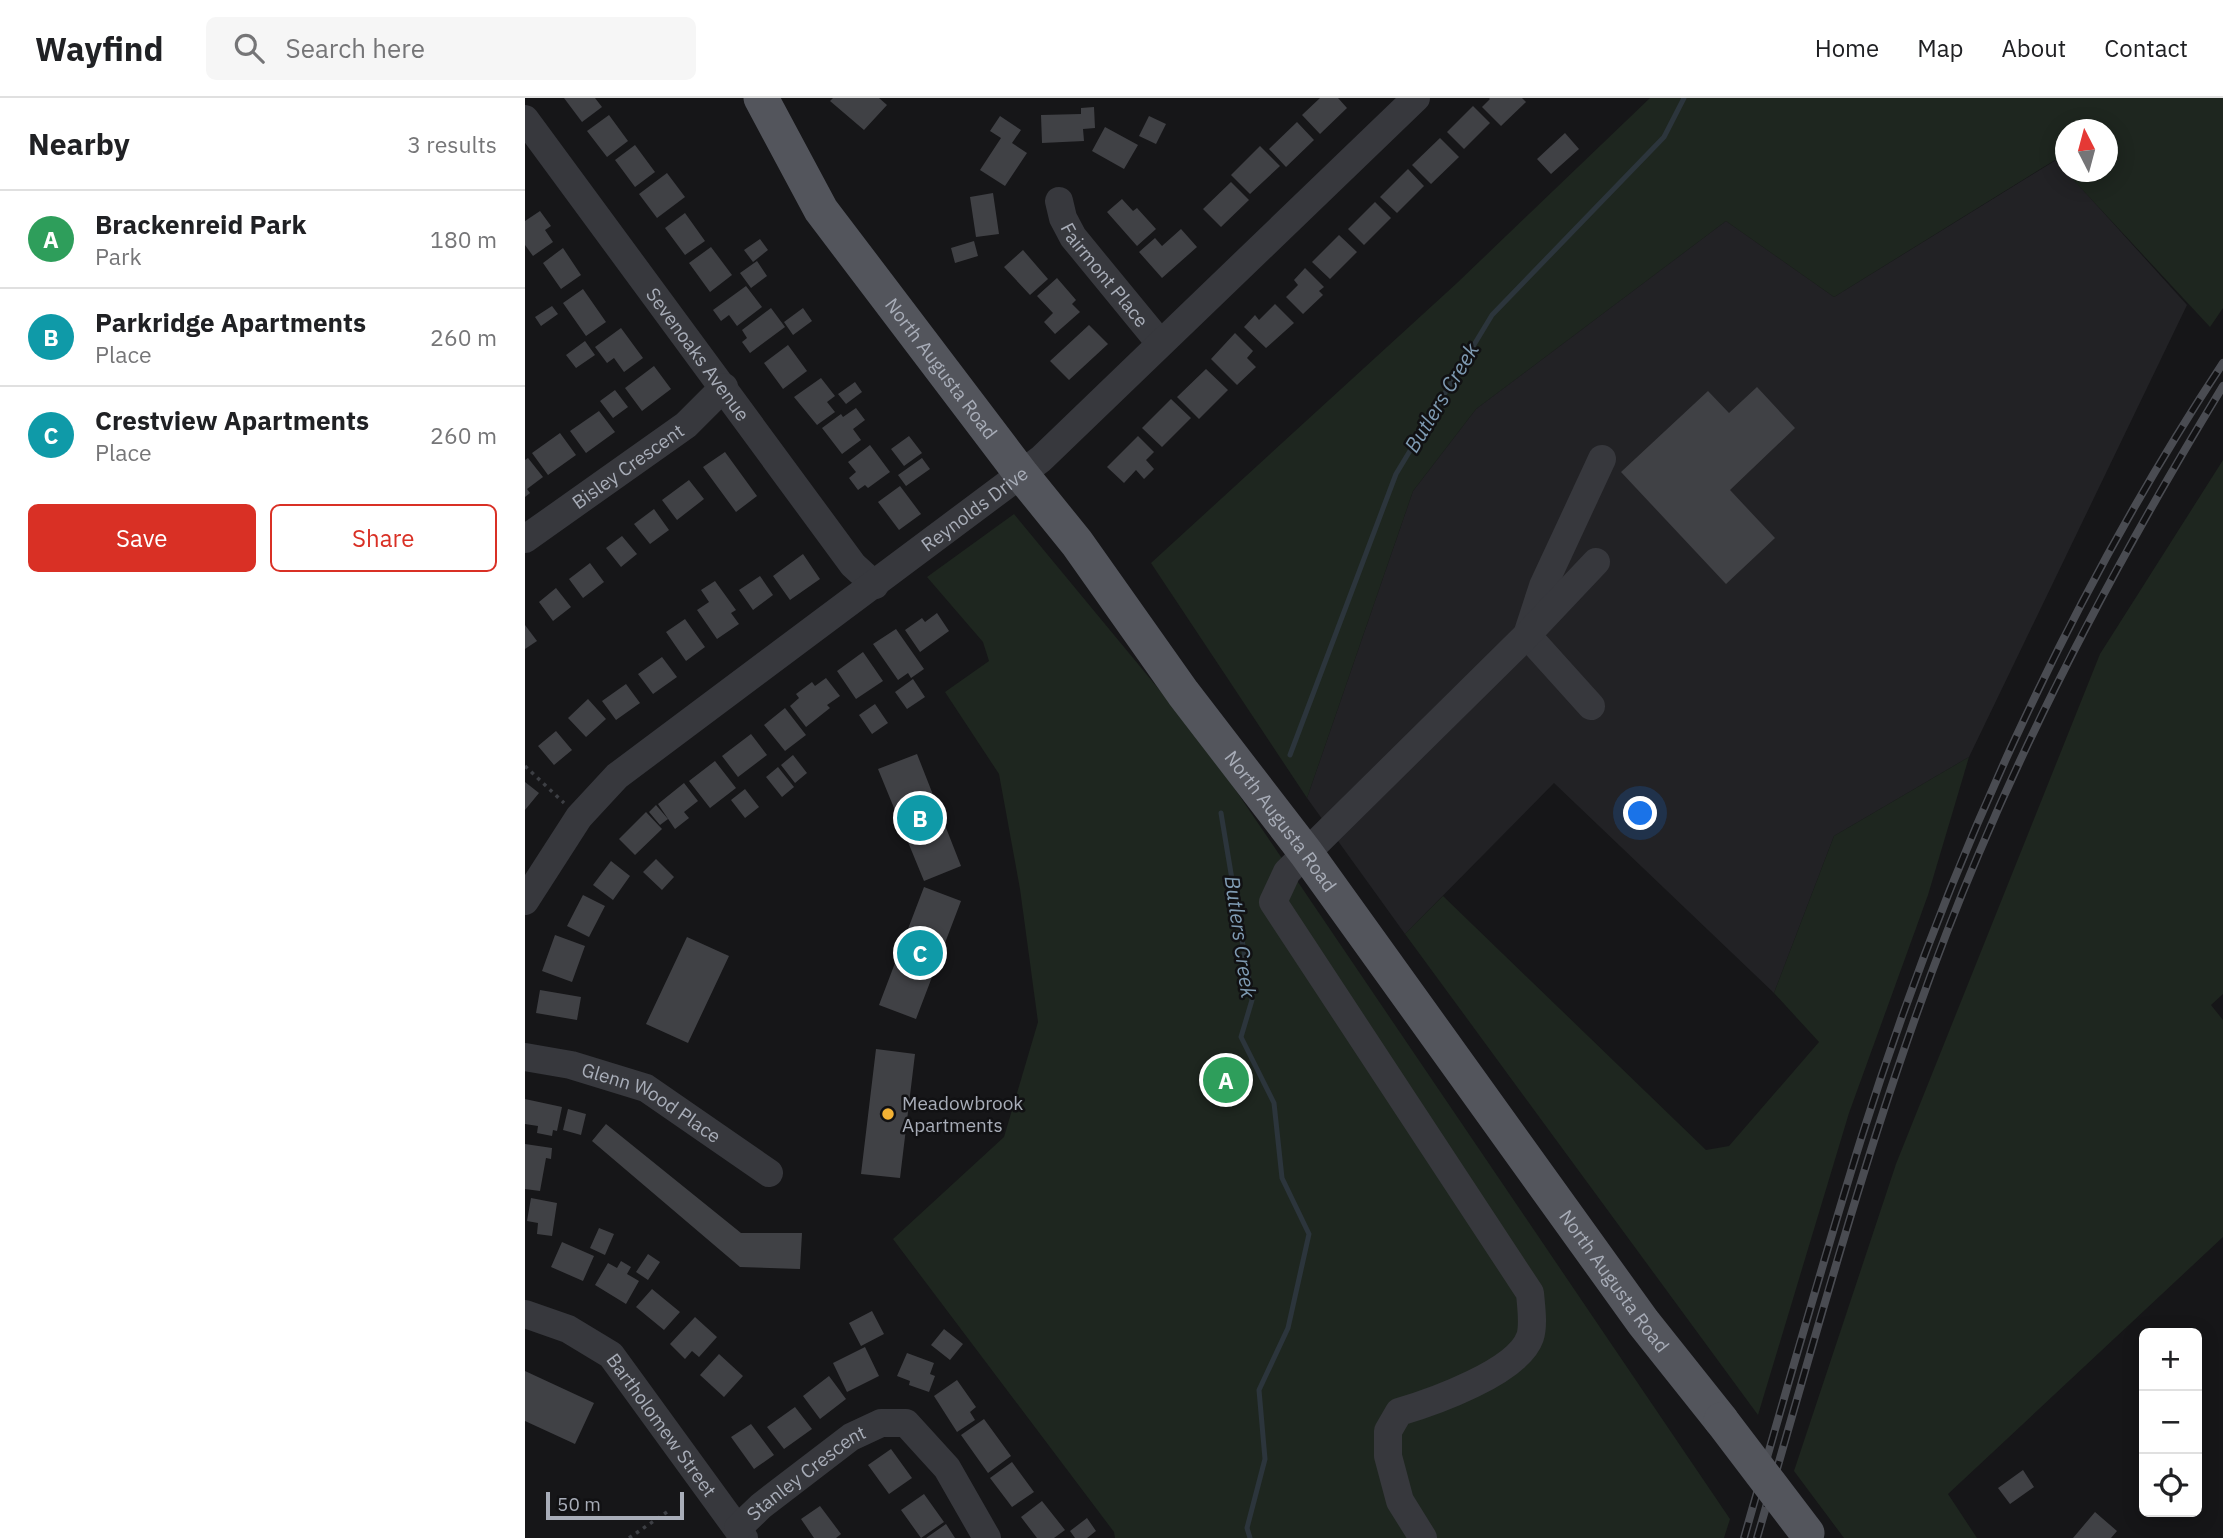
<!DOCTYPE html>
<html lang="en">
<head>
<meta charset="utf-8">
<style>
	:root { --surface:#fff; --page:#f6f6f6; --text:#202124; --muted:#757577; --line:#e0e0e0; --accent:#d93025 }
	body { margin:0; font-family:"IBM Plex Sans",sans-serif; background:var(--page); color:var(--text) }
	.controls { position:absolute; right:21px; bottom:21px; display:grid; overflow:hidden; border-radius:10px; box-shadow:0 4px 18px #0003 }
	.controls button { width:63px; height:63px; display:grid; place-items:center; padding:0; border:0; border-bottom:2px solid var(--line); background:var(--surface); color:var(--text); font:35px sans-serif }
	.compass { position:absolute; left:1530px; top:21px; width:63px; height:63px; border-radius:50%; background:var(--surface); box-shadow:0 4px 18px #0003; rotate:354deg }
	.scale { position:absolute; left:21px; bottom:18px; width:138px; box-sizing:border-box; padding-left:7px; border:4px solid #a8adb8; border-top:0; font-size:19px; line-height:24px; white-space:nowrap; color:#a8adb8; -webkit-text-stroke:5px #111113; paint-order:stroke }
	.you { position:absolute; left:1116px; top:716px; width:24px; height:24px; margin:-18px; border:5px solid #fff; border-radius:50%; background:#1a73e8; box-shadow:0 0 0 10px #1a73e833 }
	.badge { display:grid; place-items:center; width:46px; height:46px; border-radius:50%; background:var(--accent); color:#fff; font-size:23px; font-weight:700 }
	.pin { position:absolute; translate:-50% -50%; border:4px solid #fff; box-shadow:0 2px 7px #0006 }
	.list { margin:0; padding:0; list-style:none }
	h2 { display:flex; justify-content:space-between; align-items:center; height:91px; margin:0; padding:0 28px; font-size:30px }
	h2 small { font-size:23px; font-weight:400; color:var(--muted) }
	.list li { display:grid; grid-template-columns:46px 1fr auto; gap:21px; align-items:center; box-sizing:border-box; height:98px; padding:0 28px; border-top:2px solid var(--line) }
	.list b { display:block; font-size:26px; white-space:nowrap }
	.list p { margin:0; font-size:23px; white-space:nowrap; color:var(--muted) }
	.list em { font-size:23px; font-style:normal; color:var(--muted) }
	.actions { display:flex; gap:14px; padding:21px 28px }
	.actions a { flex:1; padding:16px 0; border:2px solid var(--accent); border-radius:10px; text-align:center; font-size:24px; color:var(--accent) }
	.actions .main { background:var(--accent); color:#fff }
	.icon { flex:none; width:38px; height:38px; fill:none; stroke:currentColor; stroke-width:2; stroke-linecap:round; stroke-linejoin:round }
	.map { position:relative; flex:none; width:1698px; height:1440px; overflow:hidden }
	header { display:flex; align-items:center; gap:42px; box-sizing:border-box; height:98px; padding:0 35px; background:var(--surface); border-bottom:2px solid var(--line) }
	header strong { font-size:33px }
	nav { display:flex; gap:38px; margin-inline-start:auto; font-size:24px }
	.search { width:490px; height:63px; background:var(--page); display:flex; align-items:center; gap:18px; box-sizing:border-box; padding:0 24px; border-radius:10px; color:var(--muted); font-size:26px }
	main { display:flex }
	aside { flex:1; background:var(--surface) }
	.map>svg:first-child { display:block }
	.built { fill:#222225 }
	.green { fill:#1e261f }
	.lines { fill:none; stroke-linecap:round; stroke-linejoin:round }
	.stream { stroke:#2c353c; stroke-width:5 }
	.building { fill:#404145 }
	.path { stroke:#3d3f44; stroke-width:3.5; stroke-dasharray:3.5 5; stroke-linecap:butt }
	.minor { stroke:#37383d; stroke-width:28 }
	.major { stroke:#53555c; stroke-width:35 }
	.rail-casing { stroke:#4a4c52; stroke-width:8 }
	.rail { stroke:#111113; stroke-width:5; stroke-dasharray:16; stroke-linecap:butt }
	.major-bridge { stroke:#53555c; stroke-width:35 }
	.poi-dot { fill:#f2b134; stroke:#111113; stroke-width:2.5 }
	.labels { text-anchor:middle; stroke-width:5; stroke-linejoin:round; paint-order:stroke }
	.street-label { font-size:19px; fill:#a8adb8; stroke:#111113 }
	.poi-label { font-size:19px; fill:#a8adb8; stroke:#111113; text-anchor:start }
	.water-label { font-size:21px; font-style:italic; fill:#7f9bb3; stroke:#111113 }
</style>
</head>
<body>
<header>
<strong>Wayfind</strong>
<div class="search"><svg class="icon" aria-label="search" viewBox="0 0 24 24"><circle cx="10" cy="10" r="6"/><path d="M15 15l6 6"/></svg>Search here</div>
<nav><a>Home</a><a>Map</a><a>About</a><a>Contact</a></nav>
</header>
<main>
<aside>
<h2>Nearby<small>3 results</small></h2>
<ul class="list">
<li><span class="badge" style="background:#2e9e5b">A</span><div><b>Brackenreid Park</b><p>Park</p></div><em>180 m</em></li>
<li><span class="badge" style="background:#0f9aa8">B</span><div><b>Parkridge Apartments</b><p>Place</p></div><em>260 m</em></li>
<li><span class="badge" style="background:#0f9aa8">C</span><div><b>Crestview Apartments</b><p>Place</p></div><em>260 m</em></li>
</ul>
<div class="actions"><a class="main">Save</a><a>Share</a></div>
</aside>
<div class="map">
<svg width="1698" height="1440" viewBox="0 0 1698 1440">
	<rect width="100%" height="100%" fill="#161618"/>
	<path class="built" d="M 1531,62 L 1662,207 L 1444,659 L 1309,738 L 1249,895 L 1029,685 L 880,836 L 782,700 L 888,393 L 951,311 L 1201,123 L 1309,199 Z"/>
	<path class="green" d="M 1125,0 L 1698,0 L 1698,210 L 1685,229 L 1541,74 L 1582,74 L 1582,32 L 1540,32 L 1540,73 L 1530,62 L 1309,199 L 1201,123 L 951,311 L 888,393 L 782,700 L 626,465 L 932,185 Z
		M 1698,362 L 1698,896 L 1686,907 L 1698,922 L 1698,1139 L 1423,1396 L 1452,1440 L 1319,1440 L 1269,1373 L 1371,1066 L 1575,556 Z
		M 489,416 L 680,647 L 1205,1421 L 1199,1440 L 590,1440 L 589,1434 L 368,1141 L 479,1039 L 513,924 L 495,791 L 474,676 L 420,594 L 464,563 L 458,544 L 402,479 Z
		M 1444,659 L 1403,797 L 1324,1015 L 1233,1317 L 880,836 L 918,798 L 1181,1052 L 1204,1048 L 1294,944 L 1249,895 L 1309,738 Z"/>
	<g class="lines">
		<path class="stream" d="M 765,657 L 871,376 L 967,217 L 1139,39 L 1159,0
			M 696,715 L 727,902 L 716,939 L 749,1005 L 757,1080 L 784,1136 L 763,1230 L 734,1292 L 740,1361 L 722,1430 L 725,1440"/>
	</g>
	<path class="building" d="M 39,0 L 70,0 L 77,9 L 57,24 Z
		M 308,0 L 354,0 L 362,7 L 339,32 L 305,3 Z
		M 795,0 L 813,0 L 822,10 L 795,36 L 777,17 Z
		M 964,0 L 997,0 L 1001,4 L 976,28 L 957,9 L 965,1 Z
		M 948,8 L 965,25 L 939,51 L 922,34 Z
		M 569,9 L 570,30 L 558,31 L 559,43 L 517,45 L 516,17 L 556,16 L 556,10 Z
		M 84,17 L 103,43 L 82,59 L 62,33 Z
		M 475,18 L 496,32 L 487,45 L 502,55 L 480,88 L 455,72 L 476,40 L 465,33 Z
		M 624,18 L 641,26 L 631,46 L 614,38 Z
		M 772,24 L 789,42 L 761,69 L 744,51 Z
		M 580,29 L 613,47 L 599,71 L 567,53 Z
		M 1040,35 L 1054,51 L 1026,76 L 1012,61 Z
		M 915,40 L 934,59 L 906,86 L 887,67 Z
		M 110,47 L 130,74 L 110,89 L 90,62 Z
		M 735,48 L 755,68 L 725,96 L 706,77 Z
		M 883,71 L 899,88 L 872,115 L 855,99 Z
		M 142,75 L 160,99 L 132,120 L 114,96 Z
		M 706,84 L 724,102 L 696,129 L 678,111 Z
		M 468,95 L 474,136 L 451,139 L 445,99 Z
		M 597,101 L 608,113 L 612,110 L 631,131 L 612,148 L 582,114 Z
		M 850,104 L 866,120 L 839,147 L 823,131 Z
		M 15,113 L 26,128 L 20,132 L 28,144 L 8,158 L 0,147 L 0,123 Z
		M 160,115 L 180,143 L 160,157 L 140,130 Z
		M 656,131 L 672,149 L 637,180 L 614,154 L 630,140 L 637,148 Z
		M 814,137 L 832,154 L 805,181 L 787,164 Z
		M 235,141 L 243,152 L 228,164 L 219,152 Z
		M 449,143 L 453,158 L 430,165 L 426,150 Z
		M 186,149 L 207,177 L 185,194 L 164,165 Z
		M 38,150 L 56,177 L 36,191 L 18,165 Z
		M 498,152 L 523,181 L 505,197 L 479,169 Z
		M 232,163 L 242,178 L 226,190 L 215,175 Z
		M 780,170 L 799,189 L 794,193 L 798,197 L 778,216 L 761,199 L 773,187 L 769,182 Z
		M 532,180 L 551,202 L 547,206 L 555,214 L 530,236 L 519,224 L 528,215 L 512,198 Z
		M 221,188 L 237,209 L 212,228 L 204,217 L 196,223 L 188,212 Z
		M 58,191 L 81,224 L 61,238 L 38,205 Z
		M 750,206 L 769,225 L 741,250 L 719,229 L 730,217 L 734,222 Z
		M 27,208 L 33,216 L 16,228 L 10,219 Z
		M 246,210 L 260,229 L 225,255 L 217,244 L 222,240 L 217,232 Z
		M 278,210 L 287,223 L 268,237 L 259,224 Z
		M 564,227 L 583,246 L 544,282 L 525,263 Z
		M 96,230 L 118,260 L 99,274 L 89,260 L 82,265 L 70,249 Z
		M 710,235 L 728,253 L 722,260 L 731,269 L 712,287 L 686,261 Z
		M 60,243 L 70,257 L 51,270 L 41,257 Z
		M 263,247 L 282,273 L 258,291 L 239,265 Z
		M 129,268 L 146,291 L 117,313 L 100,290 Z
		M 681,271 L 703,292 L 674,321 L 652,299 Z
		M 296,280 L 310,298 L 302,304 L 310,314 L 292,327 L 269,299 Z
		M 330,284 L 337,294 L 321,306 L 313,296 Z
		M 1232,289 L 1270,330 L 1205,392 L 1250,440 L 1201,486 L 1096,374 L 1183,293 L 1204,315 Z
		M 90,292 L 103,309 L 88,320 L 75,303 Z
		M 646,301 L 666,320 L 637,349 L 617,330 Z
		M 331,310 L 340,322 L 328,331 L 336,342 L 317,356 L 297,330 L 316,316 L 318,319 Z
		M 74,313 L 90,334 L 61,355 L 45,333 Z
		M 35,335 L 51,357 L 23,377 L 7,355 Z
		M 384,338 L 397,355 L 379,368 L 366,351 Z
		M 613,338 L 629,354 L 621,362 L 629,371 L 619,381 L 611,372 L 599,385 L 582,369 Z
		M 345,347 L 365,374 L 343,390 L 340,387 L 333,392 L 324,380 L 331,374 L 323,364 Z
		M 200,354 L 232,398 L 211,414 L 178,369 Z
		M 3,360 L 18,379 L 2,391 L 5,395 L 0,399 L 0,362 Z
		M 397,360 L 405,371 L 381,388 L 373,377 Z
		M 164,382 L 179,401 L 152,422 L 137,402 Z
		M 375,388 L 396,416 L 374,432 L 353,404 Z
		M 129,411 L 144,432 L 125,446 L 109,426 Z
		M 97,438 L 112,456 L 96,469 L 81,450 Z
		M 278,456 L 295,481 L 265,502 L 248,478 Z
		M 65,465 L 79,484 L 58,500 L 44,481 Z
		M 235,478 L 248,497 L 228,512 L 214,492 Z
		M 190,483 L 211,512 L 206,515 L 214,526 L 192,541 L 172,512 L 184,504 L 176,492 Z
		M 31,490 L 46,509 L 28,523 L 14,504 Z
		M 412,515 L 424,533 L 395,554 L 380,532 L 397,520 L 400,524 Z
		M 160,521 L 180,549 L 161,563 L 141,534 Z
		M 0,527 L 12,543 L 0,551 Z
		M 371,531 L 399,571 L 386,580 L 383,575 L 373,582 L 348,546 Z
		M 338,554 L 358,583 L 331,601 L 312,573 Z
		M 137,559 L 152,579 L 128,596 L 113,576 Z
		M 301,580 L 315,598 L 302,607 L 305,610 L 281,629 L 265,608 L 274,600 L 271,596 L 287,584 L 290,588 Z
		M 388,581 L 400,599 L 382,611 L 370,594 Z
		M 101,586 L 115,605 L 91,622 L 77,603 Z
		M 63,601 L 81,621 L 61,639 L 43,620 Z
		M 350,606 L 363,625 L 347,636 L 334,617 Z
		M 260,610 L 281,637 L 260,653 L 239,627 Z
		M 31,633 L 47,652 L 29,667 L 13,648 Z
		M 226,636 L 242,657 L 213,679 L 197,658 Z
		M 392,656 L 436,768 L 399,783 L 353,671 Z
		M 268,657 L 282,675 L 270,685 L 256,667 Z
		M 190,663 L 211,690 L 185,710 L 164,683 Z
		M 253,669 L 269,689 L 257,699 L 241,679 Z
		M 0,684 L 14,695 L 0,712 Z
		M 159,685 L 173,703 L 159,714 L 164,720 L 150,731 L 133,706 Z
		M 220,691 L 234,709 L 220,720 L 206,702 Z
		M 131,707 L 143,721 L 135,727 L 124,714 Z
		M 121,714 L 137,731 L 110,757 L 94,741 Z
		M 131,761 L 149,779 L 137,792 L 118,774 Z
		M 86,763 L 105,778 L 88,802 L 68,787 Z
		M 399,789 L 436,803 L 391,921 L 354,907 Z
		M 58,797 L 80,808 L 64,839 L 42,828 Z
		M 30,837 L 60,848 L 47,884 L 17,873 Z
		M 162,839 L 204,858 L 163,945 L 121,926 Z
		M 15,892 L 56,899 L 52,922 L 11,915 Z
		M 351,951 L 390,956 L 375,1080 L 336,1076 Z
		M 0,1001 L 37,1009 L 32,1033 L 28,1032 L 27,1038 L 12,1035 L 13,1028 L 0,1026 Z
		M 43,1011 L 61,1016 L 56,1037 L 38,1032 Z
		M 81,1026 L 216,1135 L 277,1135 L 275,1171 L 215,1169 L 67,1043 Z
		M 0,1046 L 27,1050 L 26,1061 L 21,1060 L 15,1093 L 0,1091 Z
		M 6,1100 L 32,1105 L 27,1138 L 12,1136 L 13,1125 L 2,1123 Z
		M 74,1130 L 89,1136 L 80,1157 L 65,1150 Z
		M 37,1144 L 69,1158 L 58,1183 L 26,1169 Z
		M 123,1156 L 135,1164 L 123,1182 L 111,1174 Z
		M 96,1163 L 106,1169 L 102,1176 L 114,1183 L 101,1206 L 70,1187 L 83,1165 L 92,1170 Z
		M 127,1191 L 155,1214 L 139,1232 L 111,1209 Z
		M 347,1213 L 359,1236 L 336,1248 L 324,1225 Z
		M 170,1219 L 192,1239 L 174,1259 L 167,1253 L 160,1261 L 145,1246 Z
		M 419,1231 L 438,1246 L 425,1262 L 406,1247 Z
		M 340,1249 L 354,1278 L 322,1294 L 308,1265 Z
		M 382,1255 L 409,1265 L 405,1276 L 410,1278 L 404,1294 L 384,1287 L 385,1283 L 372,1278 Z
		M 194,1256 L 218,1278 L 199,1299 L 175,1277 Z
		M 0,1273 L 69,1305 L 50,1346 L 0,1323 Z
		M 304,1278 L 321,1301 L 295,1321 L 278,1298 Z
		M 432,1282 L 451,1309 L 445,1314 L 450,1322 L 432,1334 L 409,1298 Z
		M 270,1309 L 287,1331 L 259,1351 L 242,1329 Z
		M 459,1321 L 486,1358 L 463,1375 L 436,1337 Z
		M 226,1326 L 249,1357 L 229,1371 L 206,1339 Z
		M 366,1351 L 387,1380 L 364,1396 L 343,1367 Z
		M 487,1364 L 509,1394 L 487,1409 L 465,1380 Z
		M 1498,1372 L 1509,1389 L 1485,1406 L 1473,1390 Z
		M 399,1396 L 419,1424 L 396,1440 L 376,1412 Z
		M 517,1403 L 540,1432 L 529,1440 L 512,1440 L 496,1419 Z
		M 295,1408 L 316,1436 L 311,1440 L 289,1440 L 276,1421 Z
		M 1570,1414 L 1592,1433 L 1586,1440 L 1548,1440 Z
		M 562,1420 L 571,1433 L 562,1440 L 550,1440 L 545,1433 Z
		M 421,1426 L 430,1440 L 401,1440 Z"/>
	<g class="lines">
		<path class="path" d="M 0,668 L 39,705
			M 104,1440 L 142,1414"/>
		<g class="minor">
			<path id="s1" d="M 0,21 L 328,467 L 350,487"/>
			<path id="s2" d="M 534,103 L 538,120 L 548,139 L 635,245"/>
			<path id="s3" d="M 0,441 L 161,327 L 199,289"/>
			<path d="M 1066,608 L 1002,537 L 1018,488 L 1077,361"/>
			<path id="s4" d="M 0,803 L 54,719 L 92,678 L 516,361 L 891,0"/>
			<path id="s5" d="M 0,959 L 46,967 L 121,990 L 244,1075"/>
			<path id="s6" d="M 0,1216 L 43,1231 L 86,1257 L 219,1440"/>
			<path id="s7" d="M 213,1430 L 236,1408 L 326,1339 L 356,1325 L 381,1325 L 422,1370 L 462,1440"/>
			<path d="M 898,1440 L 875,1403 L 863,1358 L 863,1333 L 874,1314 C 908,1304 993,1274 1005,1239 C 1009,1227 1006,1208 1005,1195 L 748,804 L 762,774 L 1002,537 L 1071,464"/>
		</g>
		<path class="major" id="s8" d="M 236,0 L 296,112 L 497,377 L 552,445 L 658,595 L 781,755 L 1118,1224 L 1196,1322"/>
		<g class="rail-casing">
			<path id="rail" d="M 1219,1440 C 1257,1307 1295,1173 1336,1041 C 1421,771 1542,501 1698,265
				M 1232,1440 C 1299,1210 1360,976 1454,755 C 1523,592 1606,439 1698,288"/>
		</g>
		<use href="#rail" class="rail"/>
		<path class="major-bridge" d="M 1196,1322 L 1282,1435"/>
	</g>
	<circle class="poi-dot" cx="363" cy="1016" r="7"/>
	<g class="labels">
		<g class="street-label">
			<text dy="7" stroke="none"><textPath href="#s2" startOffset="88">Fairmont Place</textPath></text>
			<text dy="7" stroke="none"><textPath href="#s1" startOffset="292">Sevenoaks Avenue</textPath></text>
			<text dy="7" stroke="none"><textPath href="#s8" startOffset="326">North Augusta Road</textPath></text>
			<text dy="7" stroke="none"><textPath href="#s3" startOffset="126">Bisley Crescent</textPath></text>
			<text dy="7" stroke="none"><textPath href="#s4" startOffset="602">Reynolds Drive</textPath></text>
			<text dy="7" stroke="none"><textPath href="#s8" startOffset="892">North Augusta Road</textPath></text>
			<text dy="7" stroke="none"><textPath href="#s5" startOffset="136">Glenn Wood Place</textPath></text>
			<text dy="7" stroke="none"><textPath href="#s8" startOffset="1460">North Augusta Road</textPath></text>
			<text dy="7" stroke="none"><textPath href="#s6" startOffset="182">Bartholomew Street</textPath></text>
			<text dy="7" stroke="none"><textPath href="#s7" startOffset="88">Stanley Crescent</textPath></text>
		</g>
		<g class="poi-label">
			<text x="377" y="1012">Meadowbrook<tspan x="377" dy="22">Apartments</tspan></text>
		</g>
		<g class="water-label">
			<text transform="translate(917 300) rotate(-59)" y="7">Butlers Creek</text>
			<text transform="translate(715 839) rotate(82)" y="7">Butlers Creek</text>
		</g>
	</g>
</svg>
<div class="controls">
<button>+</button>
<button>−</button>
<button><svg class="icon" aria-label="locate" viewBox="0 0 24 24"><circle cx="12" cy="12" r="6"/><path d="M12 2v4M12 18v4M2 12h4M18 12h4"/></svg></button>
</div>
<svg class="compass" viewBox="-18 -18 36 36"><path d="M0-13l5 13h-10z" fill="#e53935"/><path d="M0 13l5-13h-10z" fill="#757577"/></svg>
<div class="scale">50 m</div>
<div class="you"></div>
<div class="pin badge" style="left:701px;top:982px;background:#2e9e5b">A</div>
<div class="pin badge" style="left:395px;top:720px;background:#0f9aa8">B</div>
<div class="pin badge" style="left:395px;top:855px;background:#0f9aa8">C</div>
</div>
</main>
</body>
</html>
